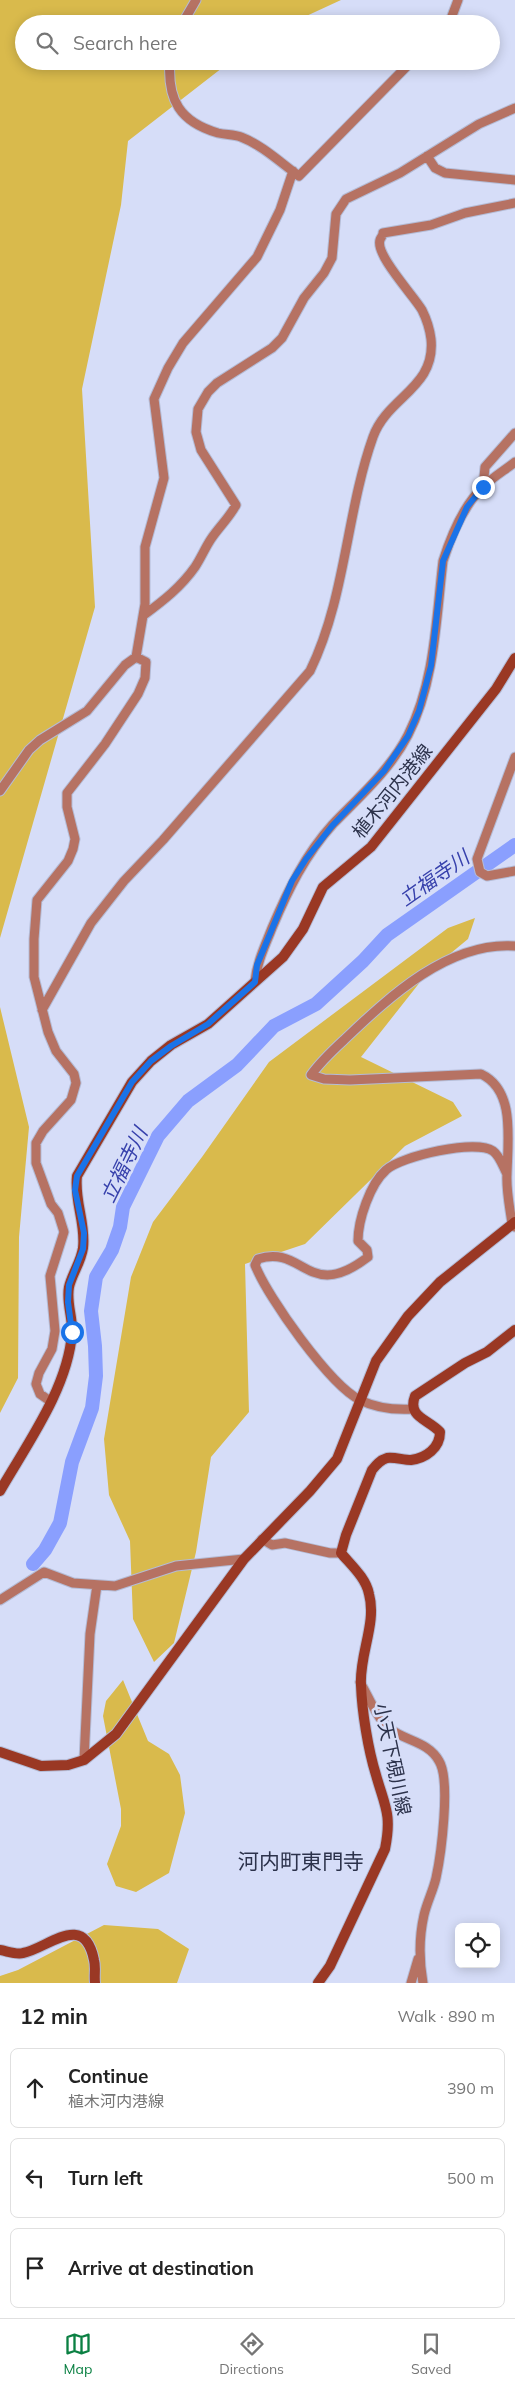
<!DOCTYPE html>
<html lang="en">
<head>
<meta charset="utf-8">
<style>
	:root { --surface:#fff; --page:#f2f2f2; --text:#222; --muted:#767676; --line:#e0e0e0; --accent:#0b8043 }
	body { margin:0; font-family:Mulish,"Noto Sans JP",sans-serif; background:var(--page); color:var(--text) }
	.controls { position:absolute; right:15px; bottom:15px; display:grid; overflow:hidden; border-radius:8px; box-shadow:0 2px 12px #0003 }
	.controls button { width:45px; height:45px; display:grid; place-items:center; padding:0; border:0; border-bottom:1px solid var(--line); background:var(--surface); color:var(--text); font:25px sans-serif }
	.stop { position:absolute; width:15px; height:15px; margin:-11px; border:4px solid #1a73e8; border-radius:50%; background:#fff }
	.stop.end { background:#1a73e8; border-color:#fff; box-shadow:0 1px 5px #0008 }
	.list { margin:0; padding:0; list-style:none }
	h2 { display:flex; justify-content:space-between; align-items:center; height:65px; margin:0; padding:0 20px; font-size:21px }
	h2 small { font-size:16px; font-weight:400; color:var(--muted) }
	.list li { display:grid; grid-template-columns:32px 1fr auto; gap:15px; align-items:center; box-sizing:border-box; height:80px; margin:0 10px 10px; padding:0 10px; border:1px solid var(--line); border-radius:8px }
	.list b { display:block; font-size:19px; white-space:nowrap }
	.list p { margin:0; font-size:16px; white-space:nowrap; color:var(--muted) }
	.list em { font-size:16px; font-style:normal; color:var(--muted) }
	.icon { flex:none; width:28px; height:28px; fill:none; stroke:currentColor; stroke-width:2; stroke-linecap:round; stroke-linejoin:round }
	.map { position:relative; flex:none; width:515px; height:1983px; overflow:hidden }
	.search { position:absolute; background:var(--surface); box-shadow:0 2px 12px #0003; left:15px; right:15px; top:15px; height:55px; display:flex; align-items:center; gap:12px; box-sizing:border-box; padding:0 18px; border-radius:28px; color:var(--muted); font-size:19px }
	.sheet { height:335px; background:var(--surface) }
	nav { display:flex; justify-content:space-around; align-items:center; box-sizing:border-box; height:70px; border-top:1px solid var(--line); background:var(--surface); font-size:14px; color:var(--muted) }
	nav a { display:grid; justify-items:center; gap:2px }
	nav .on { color:var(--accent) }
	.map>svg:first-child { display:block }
	.green { fill:#d9ba4c }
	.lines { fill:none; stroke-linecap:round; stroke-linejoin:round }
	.river { stroke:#8a9ffe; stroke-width:14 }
	.street-casing { stroke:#b4bbd5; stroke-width:11 }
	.secondary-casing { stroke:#b4bbd5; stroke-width:12 }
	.street { stroke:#b67263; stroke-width:9 }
	.secondary { stroke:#9a3824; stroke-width:10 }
	.route { stroke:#1a73e8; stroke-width:6 }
	.labels { text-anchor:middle; stroke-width:5; stroke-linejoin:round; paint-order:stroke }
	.street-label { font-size:19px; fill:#2c324b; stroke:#d6ddf8 }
	.water-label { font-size:20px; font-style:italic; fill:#3741ac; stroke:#d6ddf8 }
	.quarter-label { font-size:21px; fill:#2c324b; stroke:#d6ddf8 }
</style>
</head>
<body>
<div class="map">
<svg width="515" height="1983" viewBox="0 0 515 1983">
	<rect width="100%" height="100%" fill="#d6ddf8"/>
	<path class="green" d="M 0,0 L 341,0 L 289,24 L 24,24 L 24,61 L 231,61 L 128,141 L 121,205 L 82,389 L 95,607 L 0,938 Z
		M 475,918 L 468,939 L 428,972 L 361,1057 L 453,1102 L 462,1116 L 405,1146 L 305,1244 L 245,1264 L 249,1412 L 211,1457 L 196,1552 L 174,1643 L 154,1662 L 133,1619 L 130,1541 L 109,1495 L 104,1439 L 131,1277 L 153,1222 L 202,1157 L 269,1062 L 448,928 Z
		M 0,1007 L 29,1127 L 19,1237 L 18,1378 L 0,1413 Z
		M 123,1680 L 148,1741 L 169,1754 L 180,1775 L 185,1813 L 169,1873 L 136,1892 L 116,1886 L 107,1864 L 121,1826 L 121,1809 L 103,1716 L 106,1701 Z
		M 104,1925 L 158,1929 L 189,1949 L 177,1983 L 0,1983 L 0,1976 L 18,1970 Z"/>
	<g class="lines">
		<path class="river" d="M 33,1564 L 45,1550 L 60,1523 L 72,1462 L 92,1408 L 96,1376 L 95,1346 L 91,1311 L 96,1277 L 112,1250 L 120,1227 L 123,1207 L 158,1136 L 188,1101 L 237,1065 L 274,1026 L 316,1004 L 363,961 L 387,935 L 515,845"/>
		<g class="street-casing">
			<path id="street" d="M 182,24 L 196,0
				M 449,24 L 458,0
				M 170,61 C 167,100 180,122 218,133 C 226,135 234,134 241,137 C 262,145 281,163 299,176 L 412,61
				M 427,156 L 435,168 L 445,173 L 515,180
				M 483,487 L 485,467 L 515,433
				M 144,615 C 163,601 181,587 195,567 C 201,558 205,548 211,539 C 219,527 229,518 236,505 L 201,450 L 196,432 L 198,409 L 208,392 L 217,383 L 272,348 L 282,338 L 304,298 L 324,273 L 332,258 L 336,214 L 346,199 L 400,173 L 479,124 L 515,108
				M 515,757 L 477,859 L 480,872 L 487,876 L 515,871
				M 0,791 L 29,750 L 40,740 L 87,711 L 125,665 L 136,657 L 145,604 L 145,547 L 164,478 L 154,399 L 168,368 L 183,343 L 257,257 L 280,210 L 293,171
				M 255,981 C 257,962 265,946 272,928 C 288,890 305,855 333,824 C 360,796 390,770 408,735 C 435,682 436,619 443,561 C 451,536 464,504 484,486 C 493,477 505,470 515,462
				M 42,1010 L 91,923 L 124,881 L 163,840 L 310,671 C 346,597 346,513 373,437 C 387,397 436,388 431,339 C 430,331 426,318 422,310 C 414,296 375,255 380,240 C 381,237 383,236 383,233 L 431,225 L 465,213 L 515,203
				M 515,1227 L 512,1224 C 510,1208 506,1191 507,1174 C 508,1137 515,1090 481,1074 L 350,1080 L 324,1079 L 311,1075 C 321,1061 332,1051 345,1039 C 389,997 449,941 515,946
				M 50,1401 L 40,1394 L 36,1384 L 39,1373 L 52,1349 L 55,1331 L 50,1276 L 64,1232 L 58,1213 L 51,1204 L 36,1163 L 36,1143 L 43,1131 L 71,1100 L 76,1083 L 74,1074 L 56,1051 L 48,1032 L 34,977 L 34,939 L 37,900 L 68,861 L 73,849 L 75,839 L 67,807 L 67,793 L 105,744 L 138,694 L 145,678 L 146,662 L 136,657
				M 413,1409 C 396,1410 376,1408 360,1400 C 330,1385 268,1298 255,1265 L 258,1259 C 304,1244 308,1303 368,1257 L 367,1250 L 358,1241 C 358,1220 370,1184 386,1170 C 401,1156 476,1139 493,1151 C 500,1156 503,1167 507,1174
				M 262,1539 L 272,1545 L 285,1543 L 330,1553 L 341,1553
				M 0,1600 L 44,1572 L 73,1583 L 115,1586 L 176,1566 L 244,1559
				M 360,1682 C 369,1697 376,1717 389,1728 C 404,1741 428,1741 439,1761 C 451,1780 441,1855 436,1878 C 433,1891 427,1902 424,1915 C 419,1937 419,1960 423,1983
				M 84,1760 L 90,1634 L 97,1585
				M 411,1983 L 418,1959"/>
		</g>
		<g class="secondary-casing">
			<path id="secondary" d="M 0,1491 C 27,1444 68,1388 72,1333 C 73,1317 66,1303 69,1287 C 72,1274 81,1262 83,1248 C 86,1223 74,1201 77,1176 L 132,1082 L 151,1061 L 171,1045 L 208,1024 L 283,957 L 303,929 L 323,887 L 371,847 L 496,689 L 515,658
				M 0,1752 L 41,1766 L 68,1765 L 84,1760 L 116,1734 L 244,1559 L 310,1491 L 337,1459 L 376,1361 L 408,1316 L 440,1282 L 515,1222
				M 0,1950 C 7,1951 16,1955 23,1953 C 47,1949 84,1910 94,1960 C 96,1967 94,1975 95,1983
				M 318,1983 L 330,1966 L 385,1849 C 392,1814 385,1807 376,1775 C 368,1749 362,1712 361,1685 C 359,1655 377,1623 369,1594 C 366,1578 351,1565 341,1553 L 346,1535 L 372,1470 C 376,1465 380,1460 387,1458 C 395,1457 403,1460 411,1460 C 426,1458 440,1448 440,1432 C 428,1419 407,1417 415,1396 L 465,1363 L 487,1352 L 515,1330"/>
		</g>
		<use href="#street" class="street"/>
		<use href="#secondary" class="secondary"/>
	</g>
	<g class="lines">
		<path class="route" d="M 72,1332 L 68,1302 L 69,1285 L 83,1249 L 84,1233 L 75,1190 L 77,1176 L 132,1082 L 151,1061 L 171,1046 L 208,1024 L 255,982 L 257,965 L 292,881 L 306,859 L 332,826 L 384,771 L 408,736 L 419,711 L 431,666 L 443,561 L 467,507 L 483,487"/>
	</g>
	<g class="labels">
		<g class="street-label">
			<text transform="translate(392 791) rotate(-51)" y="7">植木河内港線</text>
			<text transform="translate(393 1759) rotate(78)" y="7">小天下硯川線</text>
		</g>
		<g class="water-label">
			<text transform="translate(434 878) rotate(-35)" y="7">立福寺川</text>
			<text transform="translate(124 1165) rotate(-64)" y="7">立福寺川</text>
		</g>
		<g class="quarter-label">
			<text x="301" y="1869">河内町東門寺</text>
		</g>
	</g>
</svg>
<div class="controls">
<button><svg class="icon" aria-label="locate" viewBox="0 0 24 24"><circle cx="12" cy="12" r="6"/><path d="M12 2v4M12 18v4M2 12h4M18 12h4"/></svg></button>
</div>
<div class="stop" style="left:72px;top:1332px"></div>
<div class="stop end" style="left:483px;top:487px"></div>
<div class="search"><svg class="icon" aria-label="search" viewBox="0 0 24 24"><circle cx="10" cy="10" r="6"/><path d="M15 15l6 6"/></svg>Search here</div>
</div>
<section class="sheet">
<h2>12 min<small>Walk · 890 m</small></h2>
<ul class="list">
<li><svg class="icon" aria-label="ahead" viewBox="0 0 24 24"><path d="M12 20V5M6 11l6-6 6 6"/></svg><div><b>Continue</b><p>植木河内港線</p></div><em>390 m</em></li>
<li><svg class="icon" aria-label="left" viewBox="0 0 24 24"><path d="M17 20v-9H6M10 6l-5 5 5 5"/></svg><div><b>Turn left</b></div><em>500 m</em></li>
<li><svg class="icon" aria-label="arrive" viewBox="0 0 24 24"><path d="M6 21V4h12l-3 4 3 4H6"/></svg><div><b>Arrive at destination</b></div></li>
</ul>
</section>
<nav>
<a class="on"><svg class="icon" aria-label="map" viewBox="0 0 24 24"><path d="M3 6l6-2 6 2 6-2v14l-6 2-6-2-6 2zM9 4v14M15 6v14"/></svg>Map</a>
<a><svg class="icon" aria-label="directions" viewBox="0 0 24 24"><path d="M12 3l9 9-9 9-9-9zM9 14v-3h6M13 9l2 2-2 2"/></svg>Directions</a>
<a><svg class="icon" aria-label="saved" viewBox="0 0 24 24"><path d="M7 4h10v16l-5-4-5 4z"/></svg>Saved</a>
</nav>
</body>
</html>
